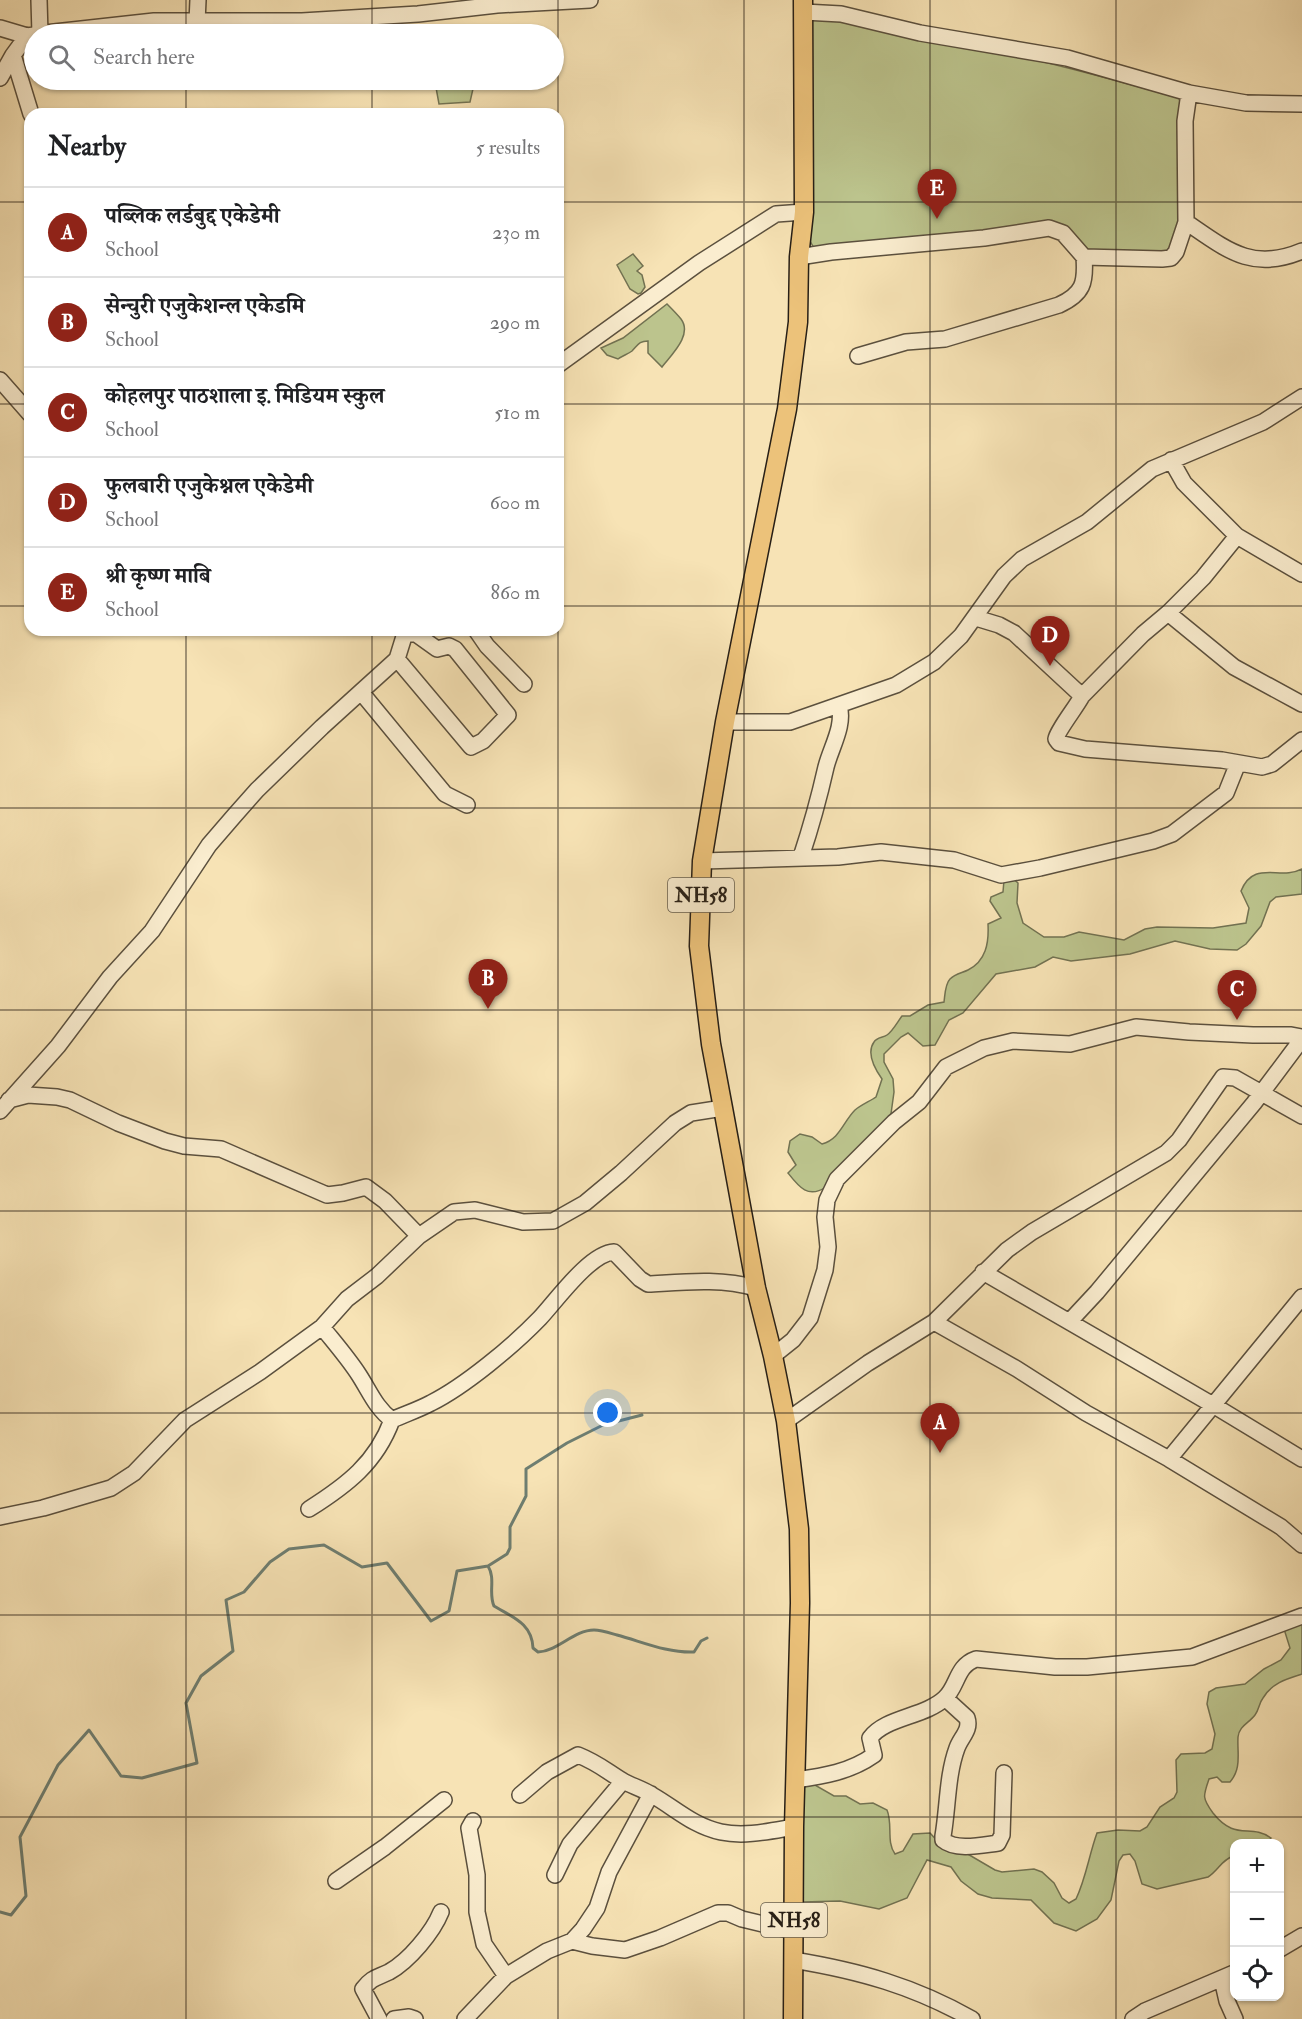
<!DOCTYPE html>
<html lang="en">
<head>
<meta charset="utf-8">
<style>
	:root { --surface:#fff; --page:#f6f6f6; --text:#202124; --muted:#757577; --line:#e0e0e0; --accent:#8f2418 }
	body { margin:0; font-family:"IM FELL Double Pica","Noto Serif Devanagari",serif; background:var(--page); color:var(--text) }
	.controls { position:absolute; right:18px; bottom:18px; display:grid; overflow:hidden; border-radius:12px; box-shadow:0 2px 4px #0004 }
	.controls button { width:54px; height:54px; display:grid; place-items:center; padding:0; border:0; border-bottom:2px solid var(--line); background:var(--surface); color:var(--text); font:30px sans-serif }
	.you { position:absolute; left:608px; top:1413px; width:21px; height:21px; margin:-15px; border:4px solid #fff; border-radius:50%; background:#1a73e8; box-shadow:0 0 0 9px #1a73e833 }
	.badge { display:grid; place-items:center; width:39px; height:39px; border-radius:50%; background:var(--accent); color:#fff; font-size:20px; font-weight:700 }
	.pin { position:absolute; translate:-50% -50px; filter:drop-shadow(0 2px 3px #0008) }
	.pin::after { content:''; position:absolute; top:32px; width:21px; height:18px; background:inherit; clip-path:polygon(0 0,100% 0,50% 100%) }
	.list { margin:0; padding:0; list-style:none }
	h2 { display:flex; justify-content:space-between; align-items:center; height:78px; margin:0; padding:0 24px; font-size:26px }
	h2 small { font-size:20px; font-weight:400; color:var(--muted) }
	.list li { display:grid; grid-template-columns:39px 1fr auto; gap:18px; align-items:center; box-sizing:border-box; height:90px; padding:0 24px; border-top:2px solid var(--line) }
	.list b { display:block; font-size:22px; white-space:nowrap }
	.list p { margin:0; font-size:20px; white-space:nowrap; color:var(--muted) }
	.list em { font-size:20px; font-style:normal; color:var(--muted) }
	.icon { flex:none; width:33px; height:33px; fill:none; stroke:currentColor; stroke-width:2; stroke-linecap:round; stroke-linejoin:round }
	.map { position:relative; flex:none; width:1302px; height:2019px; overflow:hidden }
	.search { position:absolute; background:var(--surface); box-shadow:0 2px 4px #0004; left:24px; top:24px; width:540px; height:66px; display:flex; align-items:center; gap:15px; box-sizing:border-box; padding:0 21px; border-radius:33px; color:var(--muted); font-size:22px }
	.panel { position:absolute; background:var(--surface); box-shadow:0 2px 4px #0004; left:24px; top:108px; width:540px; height:528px; border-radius:18px }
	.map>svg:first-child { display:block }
	.green { fill:#bcc48d; stroke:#727252; stroke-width:1.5 }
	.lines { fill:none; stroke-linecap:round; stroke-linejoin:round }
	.stream { stroke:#6e7e71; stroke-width:3 }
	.minor-casing { stroke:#5b503e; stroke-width:18 }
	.major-casing { stroke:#271f16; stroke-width:21 }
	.minor { stroke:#faedcf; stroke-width:15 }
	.major { stroke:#ecc27a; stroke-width:18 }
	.grid { fill:none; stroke:#271f16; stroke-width:1.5; stroke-opacity:0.55 }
	.labels { text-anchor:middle; stroke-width:5; stroke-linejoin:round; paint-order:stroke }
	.shield { fill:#faedcf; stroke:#665d4e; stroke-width:1.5 }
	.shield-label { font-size:20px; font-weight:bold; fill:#271f16 }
</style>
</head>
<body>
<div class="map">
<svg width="1302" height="2019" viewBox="0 0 1302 2019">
	<rect width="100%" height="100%" fill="#f7e3b5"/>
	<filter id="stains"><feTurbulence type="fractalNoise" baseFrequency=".00333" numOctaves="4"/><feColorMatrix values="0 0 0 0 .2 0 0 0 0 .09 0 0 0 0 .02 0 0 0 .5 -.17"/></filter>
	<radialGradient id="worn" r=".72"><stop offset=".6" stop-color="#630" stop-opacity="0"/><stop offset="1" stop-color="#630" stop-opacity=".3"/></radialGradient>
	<path class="green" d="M 812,18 C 936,33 1059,64 1179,98 L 1181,105 L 1180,223 L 1168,252 L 1154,255 L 1084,249 L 1066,229 L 814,248 L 810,241 L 809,19 Z
		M 394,80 L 475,80 L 470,102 L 439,104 L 435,82 Z
		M 633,254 L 643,266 L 637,271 L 642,275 L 645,287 L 641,293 L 638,294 L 630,289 L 617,265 Z
		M 667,304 C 672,309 677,314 681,319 C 693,335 671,355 662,367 L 648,353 L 648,341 C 639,341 638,345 632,351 C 628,354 622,356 618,359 L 607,355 L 601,348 L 623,338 Z
		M 1302,869 L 1302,894 L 1276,897 L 1270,902 L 1261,926 L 1246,944 L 1237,950 L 1210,949 L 1175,941 L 1130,954 L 1071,961 L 1053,957 L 1035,967 L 996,974 L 963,1013 L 949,1020 L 935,1045 L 923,1046 L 908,1033 L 901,1037 L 884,1054 L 884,1062 L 893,1079 L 894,1092 L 890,1121 L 826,1187 C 808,1199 799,1187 788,1173 L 796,1165 L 788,1152 L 790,1141 L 800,1134 L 812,1137 L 822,1144 C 840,1139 843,1122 855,1110 C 861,1105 870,1101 876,1097 L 882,1079 C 875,1069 866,1053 874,1042 C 877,1037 883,1038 887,1035 C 893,1031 898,1021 902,1016 L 910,1016 L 928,1005 L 944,1002 C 945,995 945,984 950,979 C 955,974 962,973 968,970 C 986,961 989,943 988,924 L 1001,918 L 990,901 L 991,897 L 1003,892 L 1004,880 L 1012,878 L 1018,883 L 1017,903 L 1023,923 L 1044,937 L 1064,937 L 1079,932 L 1124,940 L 1145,929 L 1157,927 L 1213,928 L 1246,923 L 1249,908 L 1241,891 C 1254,859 1280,881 1302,869 Z
		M 1302,1622 L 1302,1674 C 1286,1679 1272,1683 1263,1698 C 1259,1703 1259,1710 1255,1715 C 1249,1723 1239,1726 1238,1737 C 1237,1753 1242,1768 1230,1782 L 1222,1782 L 1217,1777 L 1209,1779 C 1203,1796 1202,1798 1213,1813 C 1236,1842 1250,1823 1271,1838 L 1267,1843 L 1234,1844 L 1234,1856 C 1222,1859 1218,1871 1208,1877 L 1157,1889 L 1142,1884 L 1135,1861 L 1130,1854 L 1123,1855 L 1119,1861 L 1111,1900 L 1097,1919 L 1076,1931 L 1054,1923 L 1031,1900 L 992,1898 L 978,1894 L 961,1881 L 951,1867 L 927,1860 L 907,1898 L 879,1909 L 840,1901 L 802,1902 L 799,1786 L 815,1785 L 834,1796 L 846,1796 L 860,1804 L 873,1803 L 887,1810 C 893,1824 886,1842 895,1854 L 903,1851 L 913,1834 L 930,1833 L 943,1847 L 966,1853 L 995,1870 L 1002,1872 L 1034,1869 L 1042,1872 L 1054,1883 L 1062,1898 L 1069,1903 L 1076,1899 C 1086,1878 1089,1855 1097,1833 L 1118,1830 L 1140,1831 L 1147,1827 L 1160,1807 L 1174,1798 L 1177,1792 L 1176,1760 L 1181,1754 L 1205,1753 L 1212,1749 L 1215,1734 L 1207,1704 L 1209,1692 L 1216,1688 L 1245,1684 L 1264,1669 L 1281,1660 L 1290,1648 L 1284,1629 Z"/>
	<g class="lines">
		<path class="stream" d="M 488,1566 C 496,1579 488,1593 494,1606 C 512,1617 532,1623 533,1648 L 538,1652 C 558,1651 574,1630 594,1630 C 601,1630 610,1633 617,1635 C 643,1642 667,1653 694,1652 L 701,1641 L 707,1638
			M 0,1912 L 11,1915 L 26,1896 L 20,1837 L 58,1765 L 89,1730 L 121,1776 L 142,1778 L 197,1763 L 186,1703 L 201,1676 L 233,1651 L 226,1600 L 244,1592 L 270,1562 L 289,1549 L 324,1545 L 362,1567 L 387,1563 L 431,1621 L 449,1611 L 457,1571 L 488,1566 L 507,1554 L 510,1548 L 510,1527 L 526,1496 L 526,1469 L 567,1443 L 603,1425 L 642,1415"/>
		<g class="minor-casing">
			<path id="minor" d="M 39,0 L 40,34
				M 804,12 L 841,14 L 920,33 L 1067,58 L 1189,93 L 1246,103 L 1302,104
				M 197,22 L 198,0
				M 0,28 L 27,36 L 34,35
				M 36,34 L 154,21 L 302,21 L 418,14 L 497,5 L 590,0
				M 13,55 L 31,114
				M 0,78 L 13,55 L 27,36
				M 1189,93 L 1185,121 L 1186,222 C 1227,250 1252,272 1302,251
				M 799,257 L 831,252 L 984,238 L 1049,228 L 1063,233 L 1084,257 L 1162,259 L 1171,258 L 1176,252 L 1186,222
				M 858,356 L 906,342 L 945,339 L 1059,305 C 1083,294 1086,283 1084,257
				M 558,365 L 699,263 L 776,214 L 804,212
				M 0,380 L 30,414
				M 1237,536 L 1302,574
				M 1168,613 L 1234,667 L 1302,704
				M 976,618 L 999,625 L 1014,633 L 1082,696 L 1143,634 L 1168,613 L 1203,578 L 1237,536 L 1184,483 L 1171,460
				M 476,630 L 487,646 L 524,684
				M 397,659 L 471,747 L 483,741 L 508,715 L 455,649 L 449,646 L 437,649 L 416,634 L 405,633
				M 361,692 L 445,794 L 467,805
				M 1082,696 C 1077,706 1057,731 1056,739 L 1059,743 L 1085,749 L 1222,760 L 1262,767 L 1272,764 L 1302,740
				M 725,722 L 790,722 L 896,685 L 934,662 L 961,636 L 1004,576 L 1022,559 L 1087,522 L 1152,469 L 1263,422 L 1302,397
				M 801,857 C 811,827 819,798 826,767 C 831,747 845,726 839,705
				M 702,861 L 838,857 L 881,852 L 954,860 L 1001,875 L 1040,868 L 1153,841 L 1172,834 L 1226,793 L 1238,763
				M 9,1100 L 28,1095 L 57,1097 L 70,1100 L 118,1123 L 165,1141 L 184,1146 L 221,1149 L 327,1195 L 343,1193 L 366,1187 L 385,1201 L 419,1236
				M 0,1111 L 58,1046 L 110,977 L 152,931 L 209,845 L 234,816 L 257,790 L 322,727 L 397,659 L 406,630
				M 983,1272 L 1213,1405 L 1302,1459
				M 1070,1321 L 1097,1292 L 1254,1103 L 1302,1039
				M 934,1322 L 1017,1369 L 1086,1413 L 1169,1459 L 1281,1527 L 1302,1545
				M 322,1327 C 334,1342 348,1358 359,1375 C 370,1392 376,1408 392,1420
				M 773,1356 L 793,1340 L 810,1318 L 825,1270 L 828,1247 L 825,1217 L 827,1200 L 837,1179 L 894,1122 L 919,1102 L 946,1067 L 984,1048 L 1013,1041 L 1070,1044 L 1136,1027 L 1189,1032 L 1253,1035 L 1290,1035 L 1302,1037
				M 786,1421 L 868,1363 L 934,1322 L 1007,1250 L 1032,1232 L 1166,1153 L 1179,1140 L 1223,1077 L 1235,1078 L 1302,1116
				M 1169,1459 L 1302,1297
				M 309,1509 C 347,1485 376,1463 392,1420 C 405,1414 418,1410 431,1403 C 465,1386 513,1346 540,1318 C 556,1301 590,1253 614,1252 L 640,1279 L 648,1284 C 685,1282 720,1278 756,1288
				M 0,1517 L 43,1508 L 111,1488 L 134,1473 L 185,1420 L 260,1372 L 322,1327 L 347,1299 L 377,1276 L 419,1236 L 454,1212 L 475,1210 L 523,1222 L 553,1221 L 585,1203 L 621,1173 L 675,1123 L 691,1113 L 723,1108
				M 945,1698 L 967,1718 C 971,1730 961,1737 957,1748 C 947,1775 948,1807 943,1836 L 943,1840 C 956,1851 982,1845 998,1843 L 1002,1835 L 1004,1773
				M 795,1780 C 824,1776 850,1772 874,1755 L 870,1738 C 885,1717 925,1717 945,1698 C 958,1686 956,1666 976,1659 L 1055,1667 L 1087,1667 L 1192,1657 L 1302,1616
				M 520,1795 L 547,1772 L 578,1755 C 598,1763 605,1770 623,1781 C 632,1786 643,1789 652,1795 C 675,1808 693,1826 721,1832 C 745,1837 770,1831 794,1827
				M 473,1821 L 469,1828 L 477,1875 L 477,1912 L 484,1944 L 506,1976
				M 555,1875 L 570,1844 L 623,1781
				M 336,1881 L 385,1847 L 444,1800
				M 572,1941 L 592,1946 L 625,1950 L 660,1938 L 718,1913 L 728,1913 L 742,1919 L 793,1931
				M 1280,1949 L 1302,1936
				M 793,1960 C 860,1971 913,1986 972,2019
				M 1222,1979 L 1227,2001 L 1235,2019
				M 379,2019 L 363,1989 C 372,1977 377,1978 389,1972 C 409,1961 433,1932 441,1912
				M 394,2019 L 409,2017 L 415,2019
				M 465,2019 L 506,1976 L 547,1951 L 572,1941 L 583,1929 L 597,1908 L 609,1872 L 651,1794
				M 1133,2019 L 1145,2011 L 1234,1973"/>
		</g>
		<g class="major-casing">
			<path id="major" d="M 793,2019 L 794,1827 L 800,1603 L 799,1529 L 786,1421 L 773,1356 L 756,1288 L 723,1108 L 711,1044 L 699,946 L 702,861 L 725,722 L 787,409 L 798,322 L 799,257 L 804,212 L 803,0"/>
		</g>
		<use href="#minor" class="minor"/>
		<use href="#major" class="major"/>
	</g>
	<path class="grid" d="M 186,0 L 186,34M 372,0 L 372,34M 558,0 L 558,114M 744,0 L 744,2019M 930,0 L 930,2019M 1116,0 L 1116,2019M 186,80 L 186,114M 372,80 L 372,114M 558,114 L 558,630M 0,202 L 30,202M 558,202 L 1302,202M 0,404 L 30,404M 558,404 L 1302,404M 0,606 L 30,606M 558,606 L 1302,606M 186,630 L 186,2019M 372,630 L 372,2019M 558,630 L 558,2019M 0,808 L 1302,808M 0,1010 L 1302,1010M 0,1211 L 1302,1211M 0,1413 L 1302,1413M 0,1615 L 1302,1615M 0,1817 L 1302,1817"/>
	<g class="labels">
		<g class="shield">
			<rect x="668" y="878" width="66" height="34" rx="4.5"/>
			<rect x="761" y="1903" width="66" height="34" rx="4.5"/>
		</g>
		<g class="shield-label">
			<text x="701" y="902">NH58</text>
			<text x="794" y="1927">NH58</text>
		</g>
	</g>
	<rect width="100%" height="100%" filter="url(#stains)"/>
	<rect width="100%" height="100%" fill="url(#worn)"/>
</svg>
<div class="controls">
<button>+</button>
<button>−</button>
<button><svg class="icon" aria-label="locate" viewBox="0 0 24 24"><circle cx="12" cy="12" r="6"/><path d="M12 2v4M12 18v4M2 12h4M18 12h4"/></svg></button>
</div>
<div class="you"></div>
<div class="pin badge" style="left:940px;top:1453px">A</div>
<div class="pin badge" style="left:488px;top:1009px">B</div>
<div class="pin badge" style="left:1237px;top:1020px">C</div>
<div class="pin badge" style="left:1050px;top:666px">D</div>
<div class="pin badge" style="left:937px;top:219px">E</div>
<div class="search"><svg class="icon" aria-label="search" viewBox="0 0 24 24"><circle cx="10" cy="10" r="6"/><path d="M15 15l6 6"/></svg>Search here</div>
<section class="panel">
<h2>Nearby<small>5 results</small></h2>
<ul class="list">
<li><span class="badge">A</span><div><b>पब्लिक लर्डबुद्द एकेडेमी</b><p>School</p></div><em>230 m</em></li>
<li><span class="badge">B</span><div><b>सेन्चुरी एजुकेशन्ल एकेडमि</b><p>School</p></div><em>290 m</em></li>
<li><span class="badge">C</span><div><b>कोहलपुर पाठशाला इ. मिडियम स्कुल</b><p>School</p></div><em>510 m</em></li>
<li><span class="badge">D</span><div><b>फुलबारी एजुकेश्नल एकेडेमी</b><p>School</p></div><em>600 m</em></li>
<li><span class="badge">E</span><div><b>श्री कृष्ण माबि</b><p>School</p></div><em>860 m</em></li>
</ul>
</section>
</div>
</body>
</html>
